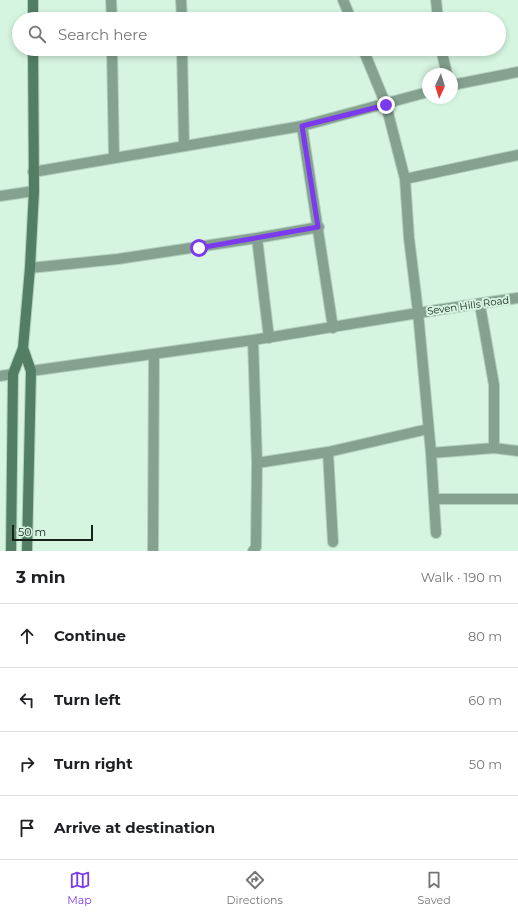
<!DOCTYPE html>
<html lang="en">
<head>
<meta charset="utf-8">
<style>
	:root { --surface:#fff; --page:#f2f2f2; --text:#202124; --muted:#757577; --line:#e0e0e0; --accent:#7c3aed }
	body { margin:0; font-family:Montserrat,sans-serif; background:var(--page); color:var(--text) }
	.compass { position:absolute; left:422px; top:68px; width:36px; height:36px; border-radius:50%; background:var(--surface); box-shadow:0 2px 6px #0003; rotate:184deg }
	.scale { position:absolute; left:12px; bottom:10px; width:81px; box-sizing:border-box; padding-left:4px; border:2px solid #16221b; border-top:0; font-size:11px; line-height:14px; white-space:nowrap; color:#16221b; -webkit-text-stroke:3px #d5f5e0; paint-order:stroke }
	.stop { position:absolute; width:12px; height:12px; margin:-9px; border:3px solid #7c3aed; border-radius:50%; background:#fff }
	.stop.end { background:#7c3aed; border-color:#fff; box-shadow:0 1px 4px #0008 }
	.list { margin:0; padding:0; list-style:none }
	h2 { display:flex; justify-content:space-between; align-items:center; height:52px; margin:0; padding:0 16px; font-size:17px }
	h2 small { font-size:13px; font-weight:400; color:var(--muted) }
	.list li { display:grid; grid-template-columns:26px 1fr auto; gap:12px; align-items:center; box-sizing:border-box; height:64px; padding:0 16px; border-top:1px solid var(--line) }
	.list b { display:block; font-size:15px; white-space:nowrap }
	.list em { font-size:13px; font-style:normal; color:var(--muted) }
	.icon { flex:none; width:22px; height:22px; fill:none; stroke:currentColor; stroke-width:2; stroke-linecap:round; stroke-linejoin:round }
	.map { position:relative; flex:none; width:518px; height:551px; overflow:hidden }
	.search { position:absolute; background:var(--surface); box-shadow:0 2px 6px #0003; left:12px; right:12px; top:12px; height:44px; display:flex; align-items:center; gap:10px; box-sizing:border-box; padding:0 14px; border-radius:22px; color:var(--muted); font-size:15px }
	.sheet { height:308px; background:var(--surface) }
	nav { display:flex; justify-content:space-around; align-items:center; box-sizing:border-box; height:56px; border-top:1px solid var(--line); background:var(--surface); font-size:11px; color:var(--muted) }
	nav a { display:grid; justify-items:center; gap:2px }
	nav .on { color:var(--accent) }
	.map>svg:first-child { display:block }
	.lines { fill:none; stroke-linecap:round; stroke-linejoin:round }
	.street-casing { stroke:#b3cfbd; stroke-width:12 }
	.secondary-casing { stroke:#b3cfbd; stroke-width:12 }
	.street { stroke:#85a290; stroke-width:10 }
	.secondary { stroke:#527e64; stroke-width:10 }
	.route { stroke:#7c3aed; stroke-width:5 }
	.labels { text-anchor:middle; stroke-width:4; stroke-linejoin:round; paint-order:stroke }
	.street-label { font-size:10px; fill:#16221b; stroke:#d5f5e0 }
</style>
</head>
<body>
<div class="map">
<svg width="518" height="551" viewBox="0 0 518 551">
	<rect width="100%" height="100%" fill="#d5f5e0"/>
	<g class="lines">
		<g class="street-casing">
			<path id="street" d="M 111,0 L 112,19
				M 181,0 L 182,19
				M 343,0 L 351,19
				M 436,0 L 438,19
				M 112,49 L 114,158
				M 182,49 L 184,145
				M 363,49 L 386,105 L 405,179 L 518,155
				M 441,49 L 447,74
				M 452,85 L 518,72
				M 33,172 L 302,126
				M 405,179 L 409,238 L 418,312 L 431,453 L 494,448 L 518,451
				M 0,196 L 34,191
				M 30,268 L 118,259 L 257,238
				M 480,305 L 494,385 L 494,448
				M 333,328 L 302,126 L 428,92
				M 269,338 L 257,238 L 319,227
				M 31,371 L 253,340
				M 0,376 L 13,374
				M 428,429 L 328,452 L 257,463 L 253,340 C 341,326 429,310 518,298
				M 328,452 L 333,542
				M 431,453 L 436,533
				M 435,499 L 518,499
				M 153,551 L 154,354
				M 253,551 L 256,547 L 257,463"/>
		</g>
		<g class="secondary-casing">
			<path id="secondary" d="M 33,0 L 33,19
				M 23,348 L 31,371 L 27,551
				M 11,551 L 13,374 L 23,348 L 30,268 L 34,191 L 33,49"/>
		</g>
		<use href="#street" class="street"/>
		<use href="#secondary" class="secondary"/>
	</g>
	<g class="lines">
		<path class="route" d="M 199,248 L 318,227 L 302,126 L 386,105"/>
	</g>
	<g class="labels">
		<g class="street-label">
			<text transform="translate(468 305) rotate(-8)" y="4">Seven Hills Road</text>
		</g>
	</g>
</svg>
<svg class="compass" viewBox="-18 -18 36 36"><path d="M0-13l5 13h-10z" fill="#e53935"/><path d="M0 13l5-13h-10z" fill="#757577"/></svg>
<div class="scale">50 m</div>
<div class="stop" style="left:199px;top:248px"></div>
<div class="stop end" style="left:386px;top:105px"></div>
<div class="search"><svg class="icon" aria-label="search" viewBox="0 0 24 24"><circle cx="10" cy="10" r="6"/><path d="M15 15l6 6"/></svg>Search here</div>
</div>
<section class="sheet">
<h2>3 min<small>Walk · 190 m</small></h2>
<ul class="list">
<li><svg class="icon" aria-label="ahead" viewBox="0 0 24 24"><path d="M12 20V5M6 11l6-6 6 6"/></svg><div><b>Continue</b></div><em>80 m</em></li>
<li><svg class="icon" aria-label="left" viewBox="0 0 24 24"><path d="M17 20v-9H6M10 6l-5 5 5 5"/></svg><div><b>Turn left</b></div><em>60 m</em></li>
<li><svg class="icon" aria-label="right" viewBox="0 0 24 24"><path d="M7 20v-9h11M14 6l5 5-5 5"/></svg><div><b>Turn right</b></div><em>50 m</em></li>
<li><svg class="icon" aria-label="arrive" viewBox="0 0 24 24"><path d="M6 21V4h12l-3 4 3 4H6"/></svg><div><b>Arrive at destination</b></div></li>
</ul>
</section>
<nav>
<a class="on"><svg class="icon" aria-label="map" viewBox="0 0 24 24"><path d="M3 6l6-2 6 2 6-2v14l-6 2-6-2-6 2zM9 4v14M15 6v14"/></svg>Map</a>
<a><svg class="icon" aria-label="directions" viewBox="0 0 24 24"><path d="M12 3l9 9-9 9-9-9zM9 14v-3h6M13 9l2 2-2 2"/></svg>Directions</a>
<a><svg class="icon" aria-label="saved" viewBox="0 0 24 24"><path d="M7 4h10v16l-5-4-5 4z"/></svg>Saved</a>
</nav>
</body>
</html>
